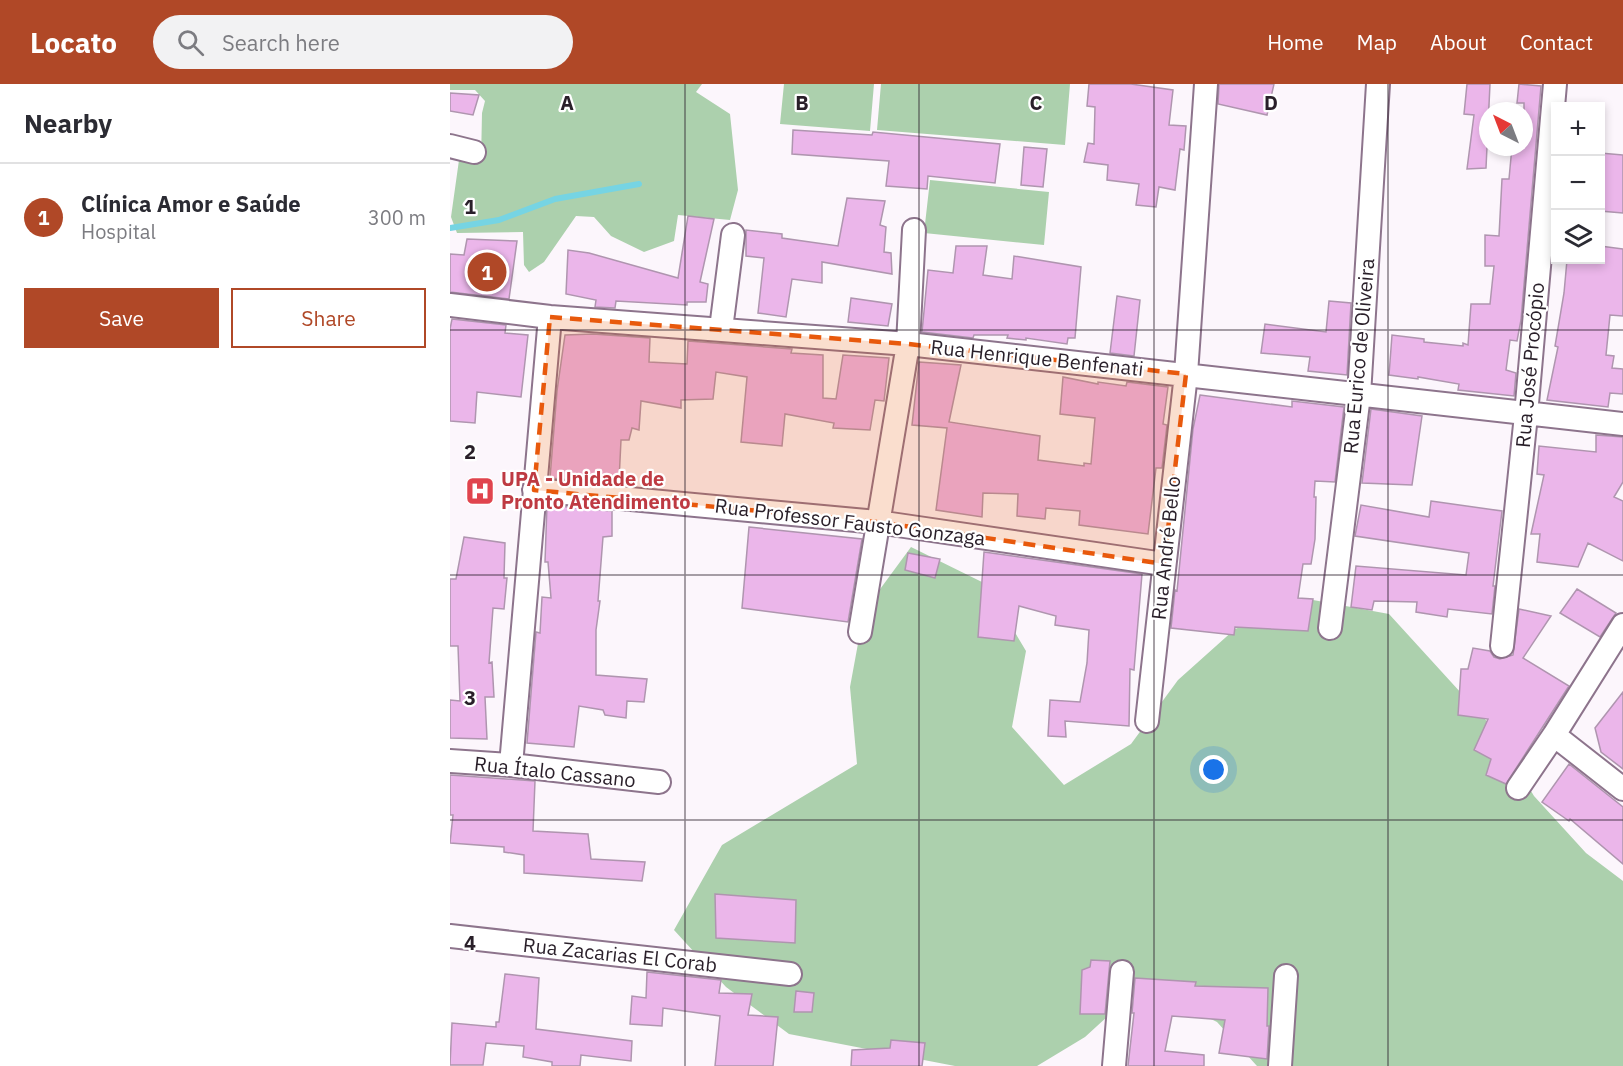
<!DOCTYPE html>
<html lang="en">
<head>
<meta charset="utf-8">
<style>
	:root { --surface:#fff; --page:#f2f2f3; --text:#2b2b33; --muted:#7c7c81; --line:#e1e1e2; --accent:#b04827 }
	body { margin:0; font-family:"IBM Plex Sans",sans-serif; background:var(--page); color:var(--text) }
	.controls { position:absolute; right:18px; top:18px; display:grid; overflow:hidden; border-radius:0px; box-shadow:0 3px 9px #0003 }
	.controls button { width:54px; height:54px; display:grid; place-items:center; padding:0; border:0; border-bottom:2px solid var(--line); background:var(--surface); color:var(--text); font:30px sans-serif }
	.compass { position:absolute; left:1029px; top:18px; width:54px; height:54px; border-radius:50%; background:var(--surface); box-shadow:0 3px 9px #0003; rotate:318deg }
	.you { position:absolute; left:764px; top:686px; width:21px; height:21px; margin:-15px; border:4px solid #fff; border-radius:50%; background:#1a73e8; box-shadow:0 0 0 9px #1a73e833 }
	.badge { display:grid; place-items:center; width:39px; height:39px; border-radius:50%; background:var(--accent); color:#fff; font-size:20px; font-weight:700 }
	.pin { position:absolute; translate:-50% -50%; border:3px solid #fff; box-shadow:0 2px 6px #0006 }
	.list { margin:0; padding:0; list-style:none }
	h2 { display:flex; justify-content:space-between; align-items:center; height:78px; margin:0; padding:0 24px; font-size:26px }
	h2 small { font-size:20px; font-weight:400; color:var(--muted) }
	.list li { display:grid; grid-template-columns:39px 1fr auto; gap:18px; align-items:center; box-sizing:border-box; height:108px; padding:0 24px; border-top:2px solid var(--line) }
	.list b { display:block; font-size:22px; white-space:nowrap }
	.list p { margin:0; font-size:20px; white-space:nowrap; color:var(--muted) }
	.list em { font-size:20px; font-style:normal; color:var(--muted) }
	.actions { display:flex; gap:12px; padding:18px 24px }
	.actions a { flex:1; padding:14px 0; border:2px solid var(--accent); border-radius:0px; text-align:center; font-size:21px; color:var(--accent) }
	.actions .main { background:var(--accent); color:#fff }
	.icon { flex:none; width:33px; height:33px; fill:none; stroke:currentColor; stroke-width:2; stroke-linecap:round; stroke-linejoin:round }
	.map { position:relative; flex:none; width:1173px; height:982px; overflow:hidden }
	header { display:flex; align-items:center; gap:36px; box-sizing:border-box; height:84px; padding:0 30px; background:var(--accent); color:#fff }
	header strong { font-size:28px }
	nav { display:flex; gap:33px; margin-inline-start:auto; font-size:21px }
	.search { width:420px; height:54px; background:var(--page); display:flex; align-items:center; gap:15px; box-sizing:border-box; padding:0 21px; border-radius:33px; color:var(--muted); font-size:22px }
	main { display:flex }
	aside { flex:1; background:var(--surface) }
	.map>svg:first-child { display:block }
	.green { fill:#acd0ad }
	.lines { fill:none; stroke-linecap:round; stroke-linejoin:round }
	.stream { stroke:#76d4e3; stroke-width:6 }
	.building { fill:#ebb6ea; stroke:#af95af; stroke-width:1.5 }
	.minor-casing { stroke:#8d748c; stroke-width:26 }
	.minor { stroke:#fff; stroke-width:22 }
	.marked { fill:#e8590c; fill-opacity:0.2; stroke:#e8590c; stroke-width:4.5; stroke-dasharray:12 8; stroke-linejoin:round }
	.grid { fill:none; stroke:#291f29; stroke-width:1.5; stroke-opacity:0.55 }
	.labels { text-anchor:middle; stroke-width:4.5; stroke-linejoin:round; paint-order:stroke }
	.street-label { font-size:20px; fill:#291f29; stroke:#fff }
	.health-label { font-size:20px; font-weight:bold; fill:#be3a42; stroke:#fff; text-anchor:start }
	.grid-label { font-size:20px; text-anchor:middle; font-weight:bold; fill:#291f29; stroke:#fff; stroke-width:4.5; stroke-linejoin:round; paint-order:stroke }
</style>
</head>
<body>
<header>
<strong>Locato</strong>
<div class="search"><svg class="icon" aria-label="search" viewBox="0 0 24 24"><circle cx="10" cy="10" r="6"/><path d="M15 15l6 6"/></svg>Search here</div>
<nav><a>Home</a><a>Map</a><a>About</a><a>Contact</a></nav>
</header>
<main>
<aside>
<h2>Nearby<small></small></h2>
<ul class="list">
<li><span class="badge">1</span><div><b>Clínica Amor e Saúde</b><p>Hospital</p></div><em>300 m</em></li>
</ul>
<div class="actions"><a class="main">Save</a><a>Share</a></div>
</aside>
<div class="map">
<svg width="1173" height="982" viewBox="0 0 1173 982">
	<rect width="100%" height="100%" fill="#fcf6fc"/>
	<path class="green" d="M 0,0 L 252,0 L 246,8 L 280,30 L 288,106 L 280,136 L 228,131 L 224,157 L 194,168 L 161,152 L 144,133 L 126,132 L 94,178 L 79,188 L 74,181 L 73,148 L 7,149 L 1,133 L 9,76 L 31,77 L 32,29 L 35,17 L 25,6 L 0,6 Z
		M 334,0 L 424,0 L 420,47 L 330,40 Z
		M 431,0 L 620,0 L 615,61 L 427,46 Z
		M 480,96 L 599,108 L 594,161 L 474,149 Z
		M 461,463 L 536,500 L 576,567 L 562,643 L 614,701 L 681,660 L 728,596 L 785,545 L 863,516 L 939,530 L 1043,644 L 1084,712 L 1136,769 L 1173,797 L 1173,982 L 807,982 L 767,938 L 692,901 L 635,953 L 587,982 L 505,982 L 339,950 L 276,903 L 224,846 L 272,761 L 407,680 L 400,603 L 414,527 Z"/>
	<g class="lines">
		<path class="stream" d="M 0,144 L 49,136 L 105,115 L 189,100"/>
	</g>
	<path class="building" d="M 639,0 L 681,0 L 723,6 L 719,41 L 736,42 L 734,66 L 730,65 L 725,106 L 709,103 L 706,123 L 686,121 L 689,100 L 657,96 L 658,81 L 634,78 L 638,59 L 644,60 L 645,23 L 637,22 Z
		M 769,0 L 824,0 L 817,31 L 768,20 Z
		M 1017,0 L 1040,0 L 1036,84 L 1017,85 L 1024,31 L 1014,30 Z
		M 1069,0 L 1091,2 L 1071,236 L 1067,257 L 1060,256 L 1056,286 L 1066,289 L 1064,312 L 1008,306 L 1009,300 L 968,293 L 968,295 L 939,291 L 942,251 L 974,255 L 974,258 L 1013,262 L 1013,259 L 1018,261 L 1021,220 L 1040,220 L 1044,182 L 1035,182 L 1035,151 L 1049,152 L 1052,95 L 1059,95 L 1062,63 L 1074,63 L 1074,19 L 1067,19 Z
		M 0,9 L 29,11 L 23,31 L 0,27 Z
		M 343,46 L 422,51 L 423,48 L 550,60 L 545,99 L 478,92 L 477,105 L 436,102 L 439,77 L 342,70 Z
		M 574,63 L 597,65 L 593,103 L 571,101 Z
		M 1150,69 L 1173,71 L 1173,129 L 1150,127 Z
		M 397,114 L 435,117 L 430,141 L 436,143 L 434,168 L 441,169 L 442,190 L 372,178 L 372,199 L 342,195 L 336,233 L 308,229 L 314,174 L 296,172 L 296,146 L 332,150 L 332,154 L 388,162 Z
		M 238,132 L 264,135 L 250,198 L 258,200 L 256,218 L 237,218 L 237,221 L 166,217 L 165,224 L 145,223 L 146,216 L 116,210 L 118,166 L 139,169 L 228,194 Z
		M 17,155 L 67,157 L 59,215 L 0,208 L 0,170 L 14,171 Z
		M 506,162 L 537,162 L 533,191 L 562,195 L 564,172 L 631,183 L 625,254 L 618,254 L 617,260 L 576,254 L 576,256 L 557,254 L 558,251 L 524,251 L 523,254 L 472,248 L 478,186 L 503,189 Z
		M 1150,162 L 1173,165 L 1173,232 L 1160,231 L 1156,271 L 1164,272 L 1162,284 L 1173,285 L 1173,310 L 1160,309 L 1158,323 L 1097,316 L 1108,263 L 1105,262 L 1114,209 L 1117,176 L 1150,176 Z
		M 667,212 L 690,216 L 684,272 L 660,269 Z
		M 401,214 L 442,220 L 438,242 L 398,238 Z
		M 879,217 L 901,219 L 897,291 L 858,287 L 860,273 L 811,269 L 815,240 L 876,248 Z
		M 2,235 L 56,241 L 55,249 L 78,251 L 71,313 L 27,308 L 25,339 L 0,337 L 0,245 Z
		M 143,250 L 200,254 L 199,278 L 237,280 L 238,257 L 342,265 L 341,269 L 373,271 L 373,314 L 386,315 L 393,271 L 439,274 L 434,317 L 425,316 L 420,346 L 383,344 L 384,339 L 335,330 L 332,362 L 291,358 L 297,293 L 266,288 L 263,315 L 231,316 L 231,324 L 191,317 L 189,346 L 182,344 L 179,356 L 171,356 L 169,397 L 162,396 L 162,400 L 100,394 L 107,307 L 115,251 Z
		M 469,278 L 511,281 L 499,338 L 590,352 L 588,376 L 634,382 L 634,379 L 641,380 L 645,334 L 610,330 L 613,293 L 648,300 L 648,298 L 676,302 L 677,298 L 718,303 L 713,340 L 717,341 L 712,384 L 706,384 L 698,450 L 629,441 L 630,427 L 596,424 L 595,435 L 567,432 L 568,410 L 533,409 L 532,433 L 486,426 L 497,344 L 462,341 Z
		M 750,311 L 842,323 L 842,317 L 894,323 L 885,398 L 865,397 L 864,413 L 866,413 L 865,455 L 861,480 L 853,480 L 848,514 L 863,515 L 858,547 L 785,543 L 784,551 L 721,544 L 725,506 L 727,507 L 743,345 Z
		M 921,325 L 972,332 L 962,401 L 912,399 Z
		M 1146,351 L 1173,353 L 1173,398 L 1164,413 L 1173,417 L 1173,477 L 1138,459 L 1128,483 L 1087,478 L 1090,450 L 1081,450 L 1094,391 L 1087,390 L 1089,362 L 1146,368 Z
		M 981,417 L 1052,427 L 1043,502 L 1045,502 L 1042,530 L 998,525 L 997,533 L 966,528 L 967,518 L 924,517 L 922,526 L 901,523 L 906,482 L 1016,491 L 1019,469 L 905,452 L 911,421 L 979,433 Z
		M 97,421 L 162,427 L 162,452 L 153,453 L 148,517 L 150,517 L 146,546 L 146,591 L 197,595 L 194,618 L 177,617 L 176,634 L 155,631 L 153,626 L 129,622 L 124,663 L 77,659 L 86,548 L 90,549 L 92,513 L 101,514 L 98,478 L 95,478 Z
		M 299,443 L 412,455 L 398,538 L 292,524 Z
		M 14,453 L 55,459 L 54,494 L 57,494 L 54,525 L 43,524 L 39,579 L 42,578 L 44,613 L 35,613 L 37,655 L 0,654 L 0,616 L 10,617 L 8,562 L 0,562 L 0,495 L 6,495 Z
		M 534,468 L 692,490 L 684,586 L 680,585 L 679,642 L 615,637 L 616,653 L 598,652 L 600,616 L 630,618 L 637,579 L 639,546 L 605,541 L 606,532 L 569,522 L 564,557 L 528,553 Z
		M 458,469 L 490,475 L 485,494 L 455,486 Z
		M 1127,505 L 1166,529 L 1150,553 L 1110,529 Z
		M 1069,525 L 1101,532 L 1073,574 L 1119,602 L 1056,700 L 1036,691 L 1041,675 L 1024,666 L 1038,635 L 1008,631 L 1011,585 L 1018,585 L 1023,564 L 1040,567 L 1044,573 L 1050,575 L 1063,571 Z
		M 1173,608 L 1173,685 L 1151,668 L 1145,644 Z
		M 1119,680 L 1173,723 L 1173,780 L 1120,735 L 1119,737 L 1092,718 Z
		M 0,691 L 85,697 L 83,747 L 138,750 L 141,775 L 195,778 L 192,797 L 74,789 L 74,771 L 54,768 L 54,763 L 0,759 L 3,731 L 0,731 Z
		M 265,810 L 346,816 L 345,859 L 266,854 Z
		M 641,876 L 660,877 L 655,930 L 630,930 L 632,886 L 640,883 Z
		M 197,888 L 271,896 L 269,909 L 302,910 L 298,931 L 328,933 L 323,982 L 265,982 L 270,932 L 213,924 L 212,942 L 180,940 L 182,912 L 196,914 Z
		M 55,890 L 89,894 L 86,945 L 182,957 L 181,977 L 131,971 L 130,982 L 102,982 L 102,978 L 73,973 L 74,962 L 36,959 L 33,981 L 0,981 L 2,939 L 46,943 L 46,938 L 49,938 Z
		M 685,894 L 746,898 L 745,902 L 818,904 L 817,942 L 819,942 L 817,975 L 769,969 L 775,936 L 722,932 L 715,967 L 754,971 L 754,982 L 678,982 L 684,929 L 682,929 Z
		M 346,907 L 364,909 L 362,928 L 344,928 Z
		M 441,956 L 475,959 L 472,982 L 401,982 L 402,966 L 440,964 Z"/>
	<g class="lines">
		<g class="minor-casing">
			<path id="minor" d="M 0,62 L 24,68
				M 0,221 L 100,233 L 458,260 L 1173,340
				M 271,245 L 283,151
				M 84,406 L 427,438 L 714,480
				M 880,544 L 909,311 L 928,0
				M 410,548 L 458,260 L 464,146
				M 1052,562 L 1076,331 L 1105,0
				M 697,637 L 736,290 L 756,0
				M 1104,651 L 1173,705
				M 0,677 L 61,681 L 209,698
				M 61,681 L 100,233
				M 1068,704 L 1104,651 L 1173,541
				M 0,852 L 340,890
				M 664,982 L 672,888
				M 830,982 L 836,892"/>
		</g>
		<use href="#minor" class="minor"/>
	</g>
	<path class="marked" d="M 100,233 L 458,260 L 736,290 L 714,480 L 427,438 L 84,406 Z"/>
	<path class="grid" d="M 235,0 L 235,982M 469,0 L 469,982M 704,0 L 704,982M 938,0 L 938,982M 0,246 L 1173,246M 0,491 L 1173,491M 0,736 L 1173,736"/>
	<defs>
		<g id="hospital-square" transform="scale(1.5)"><rect x="-9" y="-9" width="18" height="18" rx="4" fill="#e0444e" stroke="#fff"/><path d="M-5-5h3v3.5h4V-5h3V5h-3V1.5h-4V5h-3Z" fill="#fff"/></g>
	</defs>
	<g fill-rule="evenodd">
		<use href="#hospital-square" x="30" y="407"/>
	</g>
	<g class="labels">
		<g class="street-label">
			<text transform="translate(909 272) rotate(-85)" y="7">Rua Eurico de Oliveira</text>
			<text transform="translate(587 274) rotate(6)" y="7">Rua Henrique Benfenati</text>
			<text transform="translate(1080 281) rotate(-85)" y="7">Rua José Procópio</text>
			<text transform="translate(400 438) rotate(7)" y="7">Rua Professor Fausto Gonzaga</text>
			<text transform="translate(716 464) rotate(-84)" y="7">Rua André Bello</text>
			<text transform="translate(105 688) rotate(6)" y="7">Rua Ítalo Cassano</text>
			<text transform="translate(170 871) rotate(6)" y="7">Rua Zacarias El Corab</text>
		</g>
		<g class="health-label">
			<text x="51" y="402">UPA - Unidade de<tspan x="51" dy="23">Pronto Atendimento</tspan></text>
		</g>
	</g>
	<g class="grid-label">
		<text x="117" y="26">A</text>
		<text x="352" y="26">B</text>
		<text x="586" y="26">C</text>
		<text x="821" y="26">D</text>
		<text x="20" y="130">1</text>
		<text x="20" y="375">2</text>
		<text x="20" y="621">3</text>
		<text x="20" y="866">4</text>
	</g>
</svg>
<div class="controls">
<button>+</button>
<button>−</button>
<button><svg class="icon" aria-label="layers" viewBox="0 0 24 24"><path d="M12 4l9 5-9 5-9-5zM3 14l9 5 9-5"/></svg></button>
</div>
<svg class="compass" viewBox="-18 -18 36 36"><path d="M0-13l5 13h-10z" fill="#e53935"/><path d="M0 13l5-13h-10z" fill="#7c7c81"/></svg>
<div class="you"></div>
<div class="pin badge" style="left:37px;top:188px">1</div>
</div>
</main>
</body>
</html>
